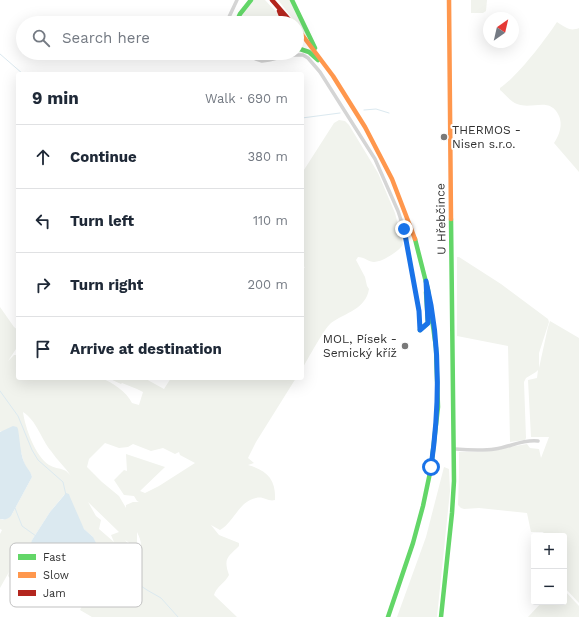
<!DOCTYPE html>
<html lang="en">
<head>
<meta charset="utf-8">
<style>
	:root { --surface:#fff; --page:#f6f6f7; --text:#1f2937; --muted:#747a83; --line:#e0e1e3 }
	body { margin:0; font-family:"Work Sans",sans-serif; background:var(--page); color:var(--text) }
	.controls { position:absolute; right:12px; bottom:12px; display:grid; overflow:hidden; border-radius:4px; box-shadow:0 4px 16px #0002 }
	.controls button { width:36px; height:36px; display:grid; place-items:center; padding:0; border:0; border-bottom:1px solid var(--line); background:var(--surface); color:var(--text); font:20px sans-serif }
	.compass { position:absolute; left:483px; top:12px; width:36px; height:36px; border-radius:50%; background:var(--surface); box-shadow:0 4px 16px #0002; rotate:34deg }
	.stop { position:absolute; width:12px; height:12px; margin:-9px; border:3px solid #1a73e8; border-radius:50%; background:#fff }
	.stop.end { background:#1a73e8; border-color:#fff; box-shadow:0 1px 4px #0008 }
	.list { margin:0; padding:0; list-style:none }
	h2 { display:flex; justify-content:space-between; align-items:center; height:52px; margin:0; padding:0 16px; font-size:17px }
	h2 small { font-size:13px; font-weight:400; color:var(--muted) }
	.list li { display:grid; grid-template-columns:26px 1fr auto; gap:12px; align-items:center; box-sizing:border-box; height:64px; padding:0 16px; border-top:1px solid var(--line) }
	.list b { display:block; font-size:15px; white-space:nowrap }
	.list em { font-size:13px; font-style:normal; color:var(--muted) }
	.icon { flex:none; width:22px; height:22px; fill:none; stroke:currentColor; stroke-width:2; stroke-linecap:round; stroke-linejoin:round }
	.map { position:relative; flex:none; width:579px; height:617px; overflow:hidden }
	.search { position:absolute; background:var(--surface); box-shadow:0 4px 16px #0002; left:16px; top:16px; width:288px; height:44px; display:flex; align-items:center; gap:10px; box-sizing:border-box; padding:0 14px; border-radius:22px; color:var(--muted); font-size:15px }
	.panel { position:absolute; background:var(--surface); box-shadow:0 4px 16px #0002; left:16px; top:72px; width:288px; height:308px; border-radius:4px }
	.map>svg:first-child { display:block }
	.green { fill:#f1f3ed; fill-rule:evenodd }
	.water { fill:#dbe9f0 }
	.lines { fill:none; stroke-linecap:round; stroke-linejoin:round }
	.stream { stroke:#dbe9f0; stroke-width:1 }
	.street { stroke:#d5d5d5; stroke-width:3.5 }
	.fast { stroke:#63d668; stroke-width:4.5 }
	.slow { stroke:#ff974d; stroke-width:4.5 }
	.jam { stroke:#b3261e; stroke-width:4.5 }
	.route { stroke:#1a73e8; stroke-width:5 }
	.poi-dot { fill:#797979; stroke:#fff; stroke-width:1.5 }
	.labels { text-anchor:middle; stroke-width:4; stroke-linejoin:round; paint-order:stroke }
	.poi-label { font-size:12px; fill:#313131; stroke:#fff; text-anchor:start }
	.street-label { font-size:12px; fill:#313131; stroke:#fff }
	.key { fill:#fff; stroke:#c1c1c1; stroke-width:1 }
	.key-label { font-size:11px; fill:#313131 }
</style>
</head>
<body>
<div class="map">
<svg width="579" height="617" viewBox="0 0 579 617">
	<rect width="100%" height="100%" fill="#fff"/>
	<path class="green" d="M 254,0 L 265,0 L 281,17 L 282,23 L 240,23 L 240,18 Z
		M 278,0 L 290,0 L 307,36 L 306,36 Z
		M 471,0 L 487,0 L 486,11 L 483,13 L 471,13 Z
		M 557,22 C 565,27 570,32 579,28 L 579,172 L 554,143 C 559,136 563,125 559,116 C 550,96 533,110 517,104 C 511,102 505,94 500,90 L 500,88 C 518,76 545,40 557,22 Z
		M 339,120 L 345,121 L 349,125 L 378,173 L 395,213 L 403,244 C 400,251 382,262 374,262 C 369,262 364,257 358,257 L 356,260 L 365,277 L 367,286 L 369,289 C 366,309 345,313 331,323 C 324,329 308,359 302,369 L 302,267 L 305,268 L 302,263 L 302,173 L 334,123 Z
		M 457,257 L 459,257 L 501,284 L 548,319 L 549,322 L 539,353 L 539,368 L 548,327 L 550,321 L 579,338 L 579,603 L 564,587 L 564,536 L 542,536 L 541,534 L 544,532 L 531,532 L 527,513 L 479,508 L 464,509 L 461,508 L 458,505 L 459,474 L 459,452 L 481,452 L 527,444 L 530,448 L 539,449 L 541,458 L 549,437 L 531,437 L 528,380 L 537,378 L 538,370 L 536,372 L 526,378 L 524,382 L 526,438 L 525,440 L 510,442 L 508,346 L 457,336 Z
		M 0,307 L 14,327 L 18,330 L 18,346 L 8,361 L 14,355 L 18,355 L 18,378 L 101,378 C 113,383 126,391 132,403 L 139,405 L 143,392 L 137,389 L 122,383 L 121,384 L 108,378 L 144,378 L 164,389 L 171,378 L 296,378 L 256,442 L 248,458 L 254,463 L 248,465 C 268,471 276,480 275,500 C 268,502 264,496 256,498 C 240,501 235,519 223,528 L 220,530 L 211,525 L 219,535 L 239,543 L 239,546 C 228,557 223,558 229,575 C 225,583 216,587 214,595 L 237,617 L 92,617 L 80,610 L 82,606 L 10,578 L 8,576 L 9,572 L 0,588 L 0,534 L 2,530 L 0,529 L 0,519 L 3,520 L 11,516 L 32,477 L 31,474 L 25,466 L 21,452 L 1,431 L 0,432 ZM 23,412 C 37,421 41,439 51,451 C 57,460 65,467 71,476 C 69,474 67,471 64,470 C 59,468 54,468 49,465 C 35,456 25,427 23,412 ZM 105,443 L 119,448 L 128,447 L 133,444 L 151,451 L 163,448 L 175,454 L 179,452 L 180,455 L 195,463 L 159,486 L 145,493 L 140,491 L 165,467 L 126,454 L 127,471 L 124,470 L 114,480 L 124,495 L 134,496 L 137,501 L 139,502 L 133,502 L 126,505 L 126,508 L 119,496 L 102,482 L 87,467 L 89,459 ZM 64,495 L 84,529 L 93,537 L 85,549 L 80,548 L 62,553 L 36,550 L 32,540 L 50,512 ZM 88,502 L 119,532 L 111,535 L 114,542 L 99,529 L 101,520 L 96,516 ZM 137,532 C 141,540 143,547 138,555 L 125,540 L 137,548 ZM 114,549 L 127,566 L 139,576 L 137,585 L 125,580 L 103,564 ZM 29,552 L 51,558 L 92,554 L 91,556 C 98,566 107,570 113,581 L 106,577 L 97,575 C 95,577 92,579 89,580 C 83,581 77,576 71,573 C 60,568 33,554 21,556 Z
		M 444,467 L 449,469 L 450,491 L 437,617 L 397,617 L 426,537 Z
		M 564,590 L 579,606 L 579,617 L 528,617 L 542,602 L 564,602 Z"/>
	<path class="water" d="M 13,426 L 17,427 L 18,429 C 20,440 20,452 24,462 C 26,468 31,471 32,477 L 11,516 C 8,519 5,520 0,519 L 0,432 Z
		M 66,493 L 69,494 L 70,497 L 84,529 L 93,537 L 96,543 L 97,548 L 94,550 L 80,548 L 62,553 L 34,549 L 31,544 L 32,540 L 50,512 Z"/>
	<g class="lines">
		<path class="stream" d="M 0,54 L 23,74
			M 364,110 L 376,109 L 389,113
			M 302,118 L 340,113
			M 0,391 L 18,416 L 32,450 L 38,460 L 63,482 L 66,495
			M 15,508 L 22,526 L 36,536
			M 96,549 L 108,558
			M 141,586 L 147,590 L 161,598 L 178,617"/>
		<path class="street" d="M 227,23 L 229,17 L 237,0
			M 243,53 L 247,56 L 262,61 L 269,60 L 290,55 L 303,55 L 308,58 L 320,72 L 375,159 L 398,211 L 404,229 L 419,311 L 420,330
			M 454,449 C 468,450 481,451 495,449 C 510,447 523,439 538,441"/>
		<path class="fast" d="M 292,0 L 315,48
			M 236,23 L 240,14 L 251,0
			M 297,48 L 309,52 L 318,60
			M 420,330 L 428,323 L 426,292
			M 388,617 L 413,543 L 423,506 L 431,468 L 438,407 L 436,348 L 428,290 L 415,239
			M 441,617 L 452,513 L 454,481 L 451,219"/>
		<path class="slow" d="M 449,0 L 451,219
			M 297,28 L 333,76 L 365,127 L 392,179 L 415,239"/>
		<path class="jam" d="M 272,0 L 292,23
			M 279,11 L 284,23"/>
	</g>
	<g class="lines">
		<path class="route" d="M 404,229 L 419,311 L 420,330 L 428,323 L 426,281 C 441,343 440,404 431,467"/>
	</g>
	<g class="poi-dot">
		<circle cx="444" cy="137" r="4"/>
		<circle cx="405" cy="346" r="4"/>
	</g>
	<g class="labels">
		<g class="poi-label">
			<text x="452" y="134">THERMOS -<tspan x="452" dy="14">Nisen s.r.o.</tspan></text>
			<text x="397" y="343" text-anchor="end">MOL, Písek -<tspan x="397" dy="14">Semický kříž</tspan></text>
		</g>
		<g class="street-label">
			<text transform="translate(441 219) rotate(-91)" y="4">U Hřebčince</text>
		</g>
	</g>
	<rect x="10" y="543" width="132" height="64" rx="6" class="key"/>
	<rect x="18" y="554" width="18" height="6" fill="#63d668"/>
	<rect x="18" y="572" width="18" height="6" fill="#ff974d"/>
	<rect x="18" y="590" width="18" height="6" fill="#b3261e"/>
	<g class="key-label">
		<text x="43" y="561">Fast</text>
		<text x="43" y="579">Slow</text>
		<text x="43" y="597">Jam</text>
	</g>
</svg>
<div class="controls">
<button>+</button>
<button>−</button>
</div>
<svg class="compass" viewBox="-18 -18 36 36"><path d="M0-13l5 13h-10z" fill="#e53935"/><path d="M0 13l5-13h-10z" fill="#747a83"/></svg>
<div class="stop" style="left:431px;top:467px"></div>
<div class="stop end" style="left:404px;top:229px"></div>
<div class="search"><svg class="icon" aria-label="search" viewBox="0 0 24 24"><circle cx="10" cy="10" r="6"/><path d="M15 15l6 6"/></svg>Search here</div>
<section class="panel">
<h2>9 min<small>Walk · 690 m</small></h2>
<ul class="list">
<li><svg class="icon" aria-label="ahead" viewBox="0 0 24 24"><path d="M12 20V5M6 11l6-6 6 6"/></svg><div><b>Continue</b></div><em>380 m</em></li>
<li><svg class="icon" aria-label="left" viewBox="0 0 24 24"><path d="M17 20v-9H6M10 6l-5 5 5 5"/></svg><div><b>Turn left</b></div><em>110 m</em></li>
<li><svg class="icon" aria-label="right" viewBox="0 0 24 24"><path d="M7 20v-9h11M14 6l5 5-5 5"/></svg><div><b>Turn right</b></div><em>200 m</em></li>
<li><svg class="icon" aria-label="arrive" viewBox="0 0 24 24"><path d="M6 21V4h12l-3 4 3 4H6"/></svg><div><b>Arrive at destination</b></div></li>
</ul>
</section>
</div>
</body>
</html>
